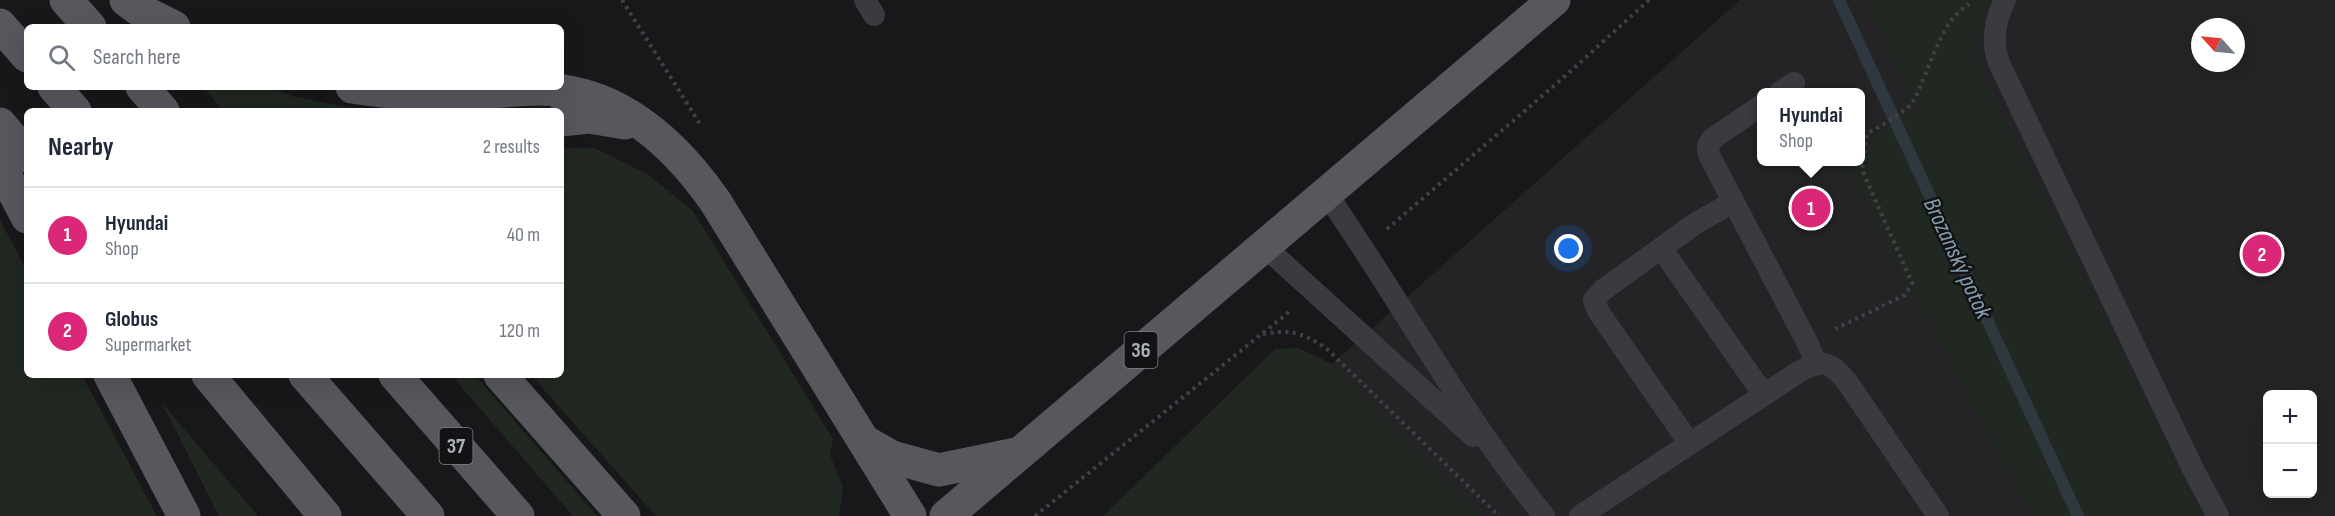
<!DOCTYPE html>
<html lang="en">
<head>
<meta charset="utf-8">
<style>
	:root { --surface:#fff; --page:#f6f6f7; --text:#1f2937; --muted:#747a83; --line:#e0e1e3; --accent:#db2777 }
	body { margin:0; font-family:"Sofia Sans Condensed",sans-serif; background:var(--page); color:var(--text) }
	.controls { position:absolute; right:18px; bottom:18px; display:grid; overflow:hidden; border-radius:9px; box-shadow:0 6px 24px #0002 }
	.controls button { width:54px; height:54px; display:grid; place-items:center; padding:0; border:0; border-bottom:2px solid var(--line); background:var(--surface); color:var(--text); font:30px sans-serif }
	.compass { position:absolute; left:2191px; top:18px; width:54px; height:54px; border-radius:50%; background:var(--surface); box-shadow:0 6px 24px #0002; rotate:297deg }
	.you { position:absolute; left:1569px; top:249px; width:21px; height:21px; margin:-15px; border:4px solid #fff; border-radius:50%; background:#1a73e8; box-shadow:0 0 0 9px #1a73e833 }
	.badge { display:grid; place-items:center; width:39px; height:39px; border-radius:50%; background:var(--accent); color:#fff; font-size:20px; font-weight:700 }
	.pin { position:absolute; translate:-50% -50%; border:3px solid #fff; box-shadow:0 2px 6px #0006 }
	.popup { position:absolute; left:1757px; top:88px; width:108px; height:78px; box-sizing:border-box; display:grid; place-content:center; border-radius:9px; background:var(--surface); filter:drop-shadow(0 2px 4px #0005); font-size:20px; white-space:nowrap; color:var(--muted) }
	.popup b { font-size:22px; color:var(--text) }
	.popup::after { content:''; position:absolute; left:50%; top:100%; margin-left:-12px; border:12px solid transparent; border-top-color:var(--surface) }
	.list { margin:0; padding:0; list-style:none }
	h2 { display:flex; justify-content:space-between; align-items:center; height:78px; margin:0; padding:0 24px; font-size:26px }
	h2 small { font-size:20px; font-weight:400; color:var(--muted) }
	.list li { display:grid; grid-template-columns:39px 1fr auto; gap:18px; align-items:center; box-sizing:border-box; height:96px; padding:0 24px; border-top:2px solid var(--line) }
	.list b { display:block; font-size:22px; white-space:nowrap }
	.list p { margin:0; font-size:20px; white-space:nowrap; color:var(--muted) }
	.list em { font-size:20px; font-style:normal; color:var(--muted) }
	.icon { flex:none; width:33px; height:33px; fill:none; stroke:currentColor; stroke-width:2; stroke-linecap:round; stroke-linejoin:round }
	.map { position:relative; flex:none; width:2335px; height:516px; overflow:hidden }
	.search { position:absolute; background:var(--surface); box-shadow:0 6px 24px #0002; left:24px; top:24px; width:540px; height:66px; display:flex; align-items:center; gap:15px; box-sizing:border-box; padding:0 21px; border-radius:9px; color:var(--muted); font-size:22px }
	.panel { position:absolute; background:var(--surface); box-shadow:0 6px 24px #0002; left:24px; top:108px; width:540px; height:270px; border-radius:9px }
	.map>svg:first-child { display:block }
	.built { fill:#242427; fill-rule:evenodd }
	.green { fill:#202821 }
	.lines { fill:none; stroke-linecap:round; stroke-linejoin:round }
	.stream { stroke:#2f383e; stroke-width:12 }
	.path { stroke:#404246; stroke-width:4; stroke-dasharray:3 4.5; stroke-linecap:butt }
	.service { stroke:#393b3f; stroke-width:22 }
	.primary { stroke:#56585e; stroke-width:33 }
	.labels { text-anchor:middle; stroke-width:5; stroke-linejoin:round; paint-order:stroke }
	.shield { fill:#131315; stroke:#7d8188; stroke-width:1.5 }
	.shield-label { font-size:21px; font-weight:bold; fill:#abb0b9 }
	.water-label { font-size:24px; font-style:italic; fill:#859fb2; stroke:#131315 }
</style>
</head>
<body>
<div class="map">
<svg width="2335" height="516" viewBox="0 0 2335 516">
	<rect width="100%" height="100%" fill="#18181a"/>
	<path class="built" d="M 1740,0 L 2335,0 L 2335,516 L 1481,516 L 1332,364 ZM 2200,27 L 2236,27 L 2236,63 L 2200,63 ZM 1762,92 L 1860,92 L 1860,162 L 1762,162 ZM 2268,394 L 2312,394 L 2312,494 L 2268,494 Z"/>
	<path class="green" d="M 1866,0 L 1990,0 C 1976,21 1976,49 1981,73 L 2201,516 L 2031,516 L 1844,162 L 1860,162 L 1861,141 L 1916,110 Z
		M 203,87 L 267,87 L 296,97 L 366,111 L 223,111 Z
		M 561,148 L 595,148 L 647,174 L 693,211 L 833,439 L 830,455 L 843,487 L 839,516 L 656,516 L 531,375 L 561,375 Z
		M 0,220 L 27,271 L 27,375 L 82,375 L 157,516 L 0,516 Z
		M 1299,348 L 1332,364 L 1481,516 L 1103,516 L 1275,349 Z
		M 451,375 L 475,375 L 597,516 L 573,516 Z
		M 162,403 L 258,516 L 219,516 Z"/>
	<g class="lines">
		<path class="stream" d="M 1839,0 L 2078,516"/>
		<path class="path" d="M 622,0 L 700,124
			M 1387,229 L 1563,78 L 1649,0
			M 1835,329 L 1905,295 L 1912,283 L 1862,170 L 1867,134 C 1878,127 1908,111 1913,101 C 1930,72 1938,23 1969,4
			M 1263,334 C 1291,329 1304,333 1327,349 L 1499,516
			M 1035,516 L 1289,312"/>
		<path class="service" d="M 865,0 L 874,15
			M 2005,0 C 1995,20 1991,41 1999,63 L 2194,471 L 2218,516
			M 1780,92 L 1794,83
			M 1762,105 L 1712,139 L 1708,146 L 1709,155 L 1807,342 L 1816,363
			M 1326,193 C 1400,300 1462,415 1544,516
			M 1264,246 L 1473,436
			M 1661,248 L 1764,395
			M 1690,444 L 1598,311 L 1594,300 L 1603,290 L 1696,223 L 1733,202
			M 1580,516 L 1797,373 C 1822,358 1830,361 1848,383 L 1938,516"/>
		<path class="primary" d="M 66,0 L 90,27
			M 126,0 L 138,9 L 174,27
			M 0,25 L 27,56
			M 54,87 L 75,111
			M 142,87 L 163,111
			M 352,87 C 379,91 407,95 434,95 C 469,96 505,89 540,89 C 616,90 673,141 715,201 L 910,516
			M 561,120 L 589,117 L 625,123
			M 0,124 L 27,156
			M 0,165 L 27,217
			M 110,375 L 184,516
			M 208,375 L 325,516
			M 305,375 L 428,516
			M 395,375 L 518,516
			M 500,375 L 624,516
			M 864,441 L 892,457 L 939,470 L 1016,454
			M 946,516 L 1554,0"/>
	</g>
	<g class="labels">
		<g class="shield">
			<rect x="1124.5" y="332" width="33" height="36" rx="4.5"/>
			<rect x="439.5" y="428" width="33" height="36" rx="4.5"/>
		</g>
		<g class="shield-label">
			<text x="1141" y="357">36</text>
			<text x="456" y="453">37</text>
		</g>
		<g class="water-label">
			<text transform="translate(1958 258) rotate(65)" y="8">Brozanský potok</text>
		</g>
	</g>
</svg>
<div class="controls">
<button>+</button>
<button>−</button>
</div>
<svg class="compass" viewBox="-18 -18 36 36"><path d="M0-13l5 13h-10z" fill="#e53935"/><path d="M0 13l5-13h-10z" fill="#747a83"/></svg>
<div class="you"></div>
<div class="pin badge" style="left:1811px;top:208px">1</div>
<div class="popup"><b>Hyundai</b>Shop</div>
<div class="pin badge" style="left:2262px;top:254px">2</div>
<div class="search"><svg class="icon" aria-label="search" viewBox="0 0 24 24"><circle cx="10" cy="10" r="6"/><path d="M15 15l6 6"/></svg>Search here</div>
<section class="panel">
<h2>Nearby<small>2 results</small></h2>
<ul class="list">
<li><span class="badge">1</span><div><b>Hyundai</b><p>Shop</p></div><em>40 m</em></li>
<li><span class="badge">2</span><div><b>Globus</b><p>Supermarket</p></div><em>120 m</em></li>
</ul>
</section>
</div>
</body>
</html>
